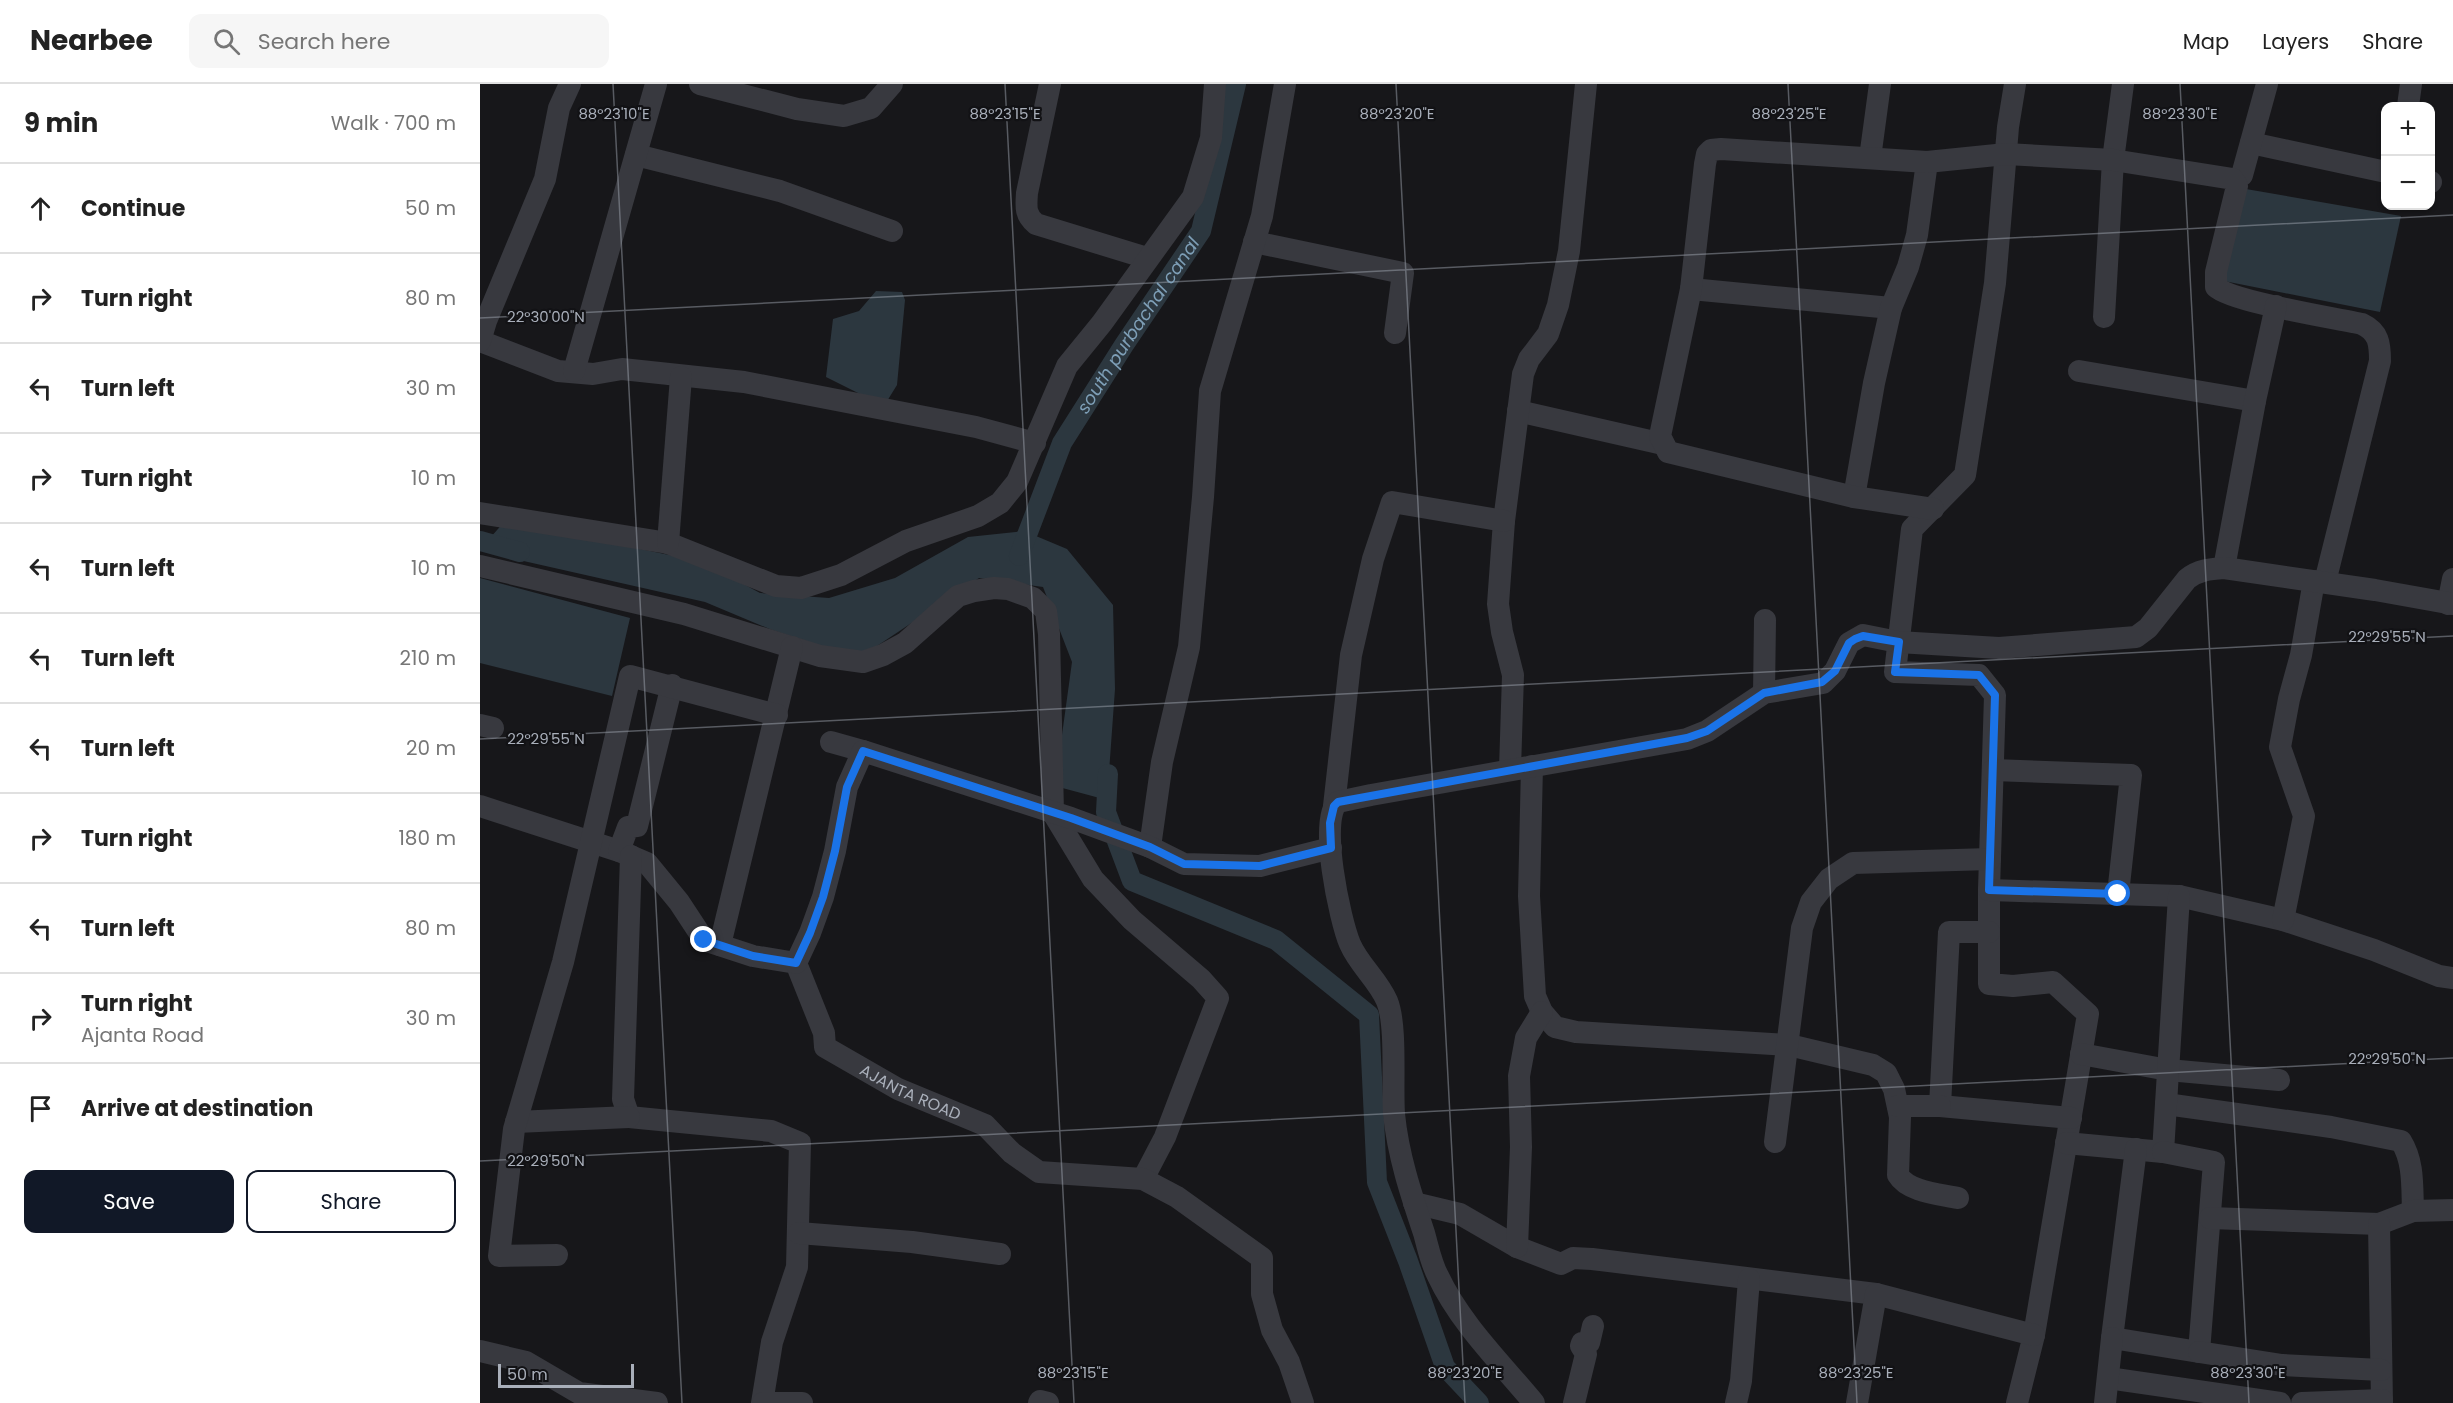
<!DOCTYPE html>
<html lang="en">
<head>
<meta charset="utf-8">
<style>
	:root { --surface:#fff; --page:#f6f6f6; --text:#222; --muted:#767676; --line:#e0e0e0; --accent:#111827 }
	body { margin:0; font-family:Poppins,sans-serif; background:var(--page); color:var(--text) }
	.controls { position:absolute; right:18px; top:18px; display:grid; overflow:hidden; border-radius:12px; box-shadow:0 2px 4px #0004 }
	.controls button { width:54px; height:54px; display:grid; place-items:center; padding:0; border:0; border-bottom:2px solid var(--line); background:var(--surface); color:var(--text); font:30px sans-serif }
	.scale { position:absolute; left:18px; bottom:15px; width:136px; box-sizing:border-box; padding-left:6px; border:3px solid #a9afba; border-top:0; font-size:16px; line-height:21px; white-space:nowrap; color:#a9afba; -webkit-text-stroke:4px #121215; paint-order:stroke }
	.stop { position:absolute; width:18px; height:18px; margin:-14px; border:4px solid #1a73e8; border-radius:50%; background:#fff }
	.stop.end { background:#1a73e8; border-color:#fff; box-shadow:0 2px 6px #0008 }
	.list { margin:0; padding:0; list-style:none }
	h2 { display:flex; justify-content:space-between; align-items:center; height:78px; margin:0; padding:0 24px; font-size:26px }
	h2 small { font-size:20px; font-weight:400; color:var(--muted) }
	.list li { display:grid; grid-template-columns:39px 1fr auto; gap:18px; align-items:center; box-sizing:border-box; height:90px; padding:0 24px; border-top:2px solid var(--line) }
	.list b { display:block; font-size:22px; white-space:nowrap }
	.list p { margin:0; font-size:20px; white-space:nowrap; color:var(--muted) }
	.list em { font-size:20px; font-style:normal; color:var(--muted) }
	.actions { display:flex; gap:12px; padding:18px 24px }
	.actions a { flex:1; padding:14px 0; border:2px solid var(--accent); border-radius:12px; text-align:center; font-size:21px; color:var(--accent) }
	.actions .main { background:var(--accent); color:#fff }
	.icon { flex:none; width:33px; height:33px; fill:none; stroke:currentColor; stroke-width:2; stroke-linecap:round; stroke-linejoin:round }
	.map { position:relative; flex:none; width:1973px; height:1319px; overflow:hidden }
	header { display:flex; align-items:center; gap:36px; box-sizing:border-box; height:84px; padding:0 30px; background:var(--surface); border-bottom:2px solid var(--line) }
	header strong { font-size:28px }
	nav { display:flex; gap:33px; margin-inline-start:auto; font-size:21px }
	.search { width:420px; height:54px; background:var(--page); display:flex; align-items:center; gap:15px; box-sizing:border-box; padding:0 21px; border-radius:12px; color:var(--muted); font-size:22px }
	main { display:flex }
	aside { flex:1; background:var(--surface) }
	.map>svg:first-child { display:block }
	.water { fill:#2c373f }
	.lines { fill:none; stroke-linecap:round; stroke-linejoin:round }
	.canal { stroke:#2c373f; stroke-width:20 }
	.minor { stroke:#38393f; stroke-width:22 }
	.route { stroke:#1a73e8; stroke-width:8 }
	.ticks { fill:none; stroke:#a9afba; stroke-width:1.5; stroke-opacity:0.45 }
	.labels { text-anchor:middle; stroke-width:4.5; stroke-linejoin:round; paint-order:stroke }
	.street-label { font-size:16px; fill:#a9afba; stroke:#121215 }
	.water-label { font-size:18px; font-style:italic; fill:#7e9fb7; stroke:#121215 }
	.ticks-label { font-size:15px; text-anchor:middle; fill:#a9afba; stroke:#121215; stroke-width:4.5; stroke-linejoin:round; paint-order:stroke }
</style>
</head>
<body>
<header>
<strong>Nearbee</strong>
<div class="search"><svg class="icon" aria-label="search" viewBox="0 0 24 24"><circle cx="10" cy="10" r="6"/><path d="M15 15l6 6"/></svg>Search here</div>
<nav><a>Map</a><a>Layers</a><a>Share</a></nav>
</header>
<main>
<aside>
<h2>9 min<small>Walk · 700 m</small></h2>
<ul class="list">
<li><svg class="icon" aria-label="ahead" viewBox="0 0 24 24"><path d="M12 20V5M6 11l6-6 6 6"/></svg><div><b>Continue</b></div><em>50 m</em></li>
<li><svg class="icon" aria-label="right" viewBox="0 0 24 24"><path d="M7 20v-9h11M14 6l5 5-5 5"/></svg><div><b>Turn right</b></div><em>80 m</em></li>
<li><svg class="icon" aria-label="left" viewBox="0 0 24 24"><path d="M17 20v-9H6M10 6l-5 5 5 5"/></svg><div><b>Turn left</b></div><em>30 m</em></li>
<li><svg class="icon" aria-label="right" viewBox="0 0 24 24"><path d="M7 20v-9h11M14 6l5 5-5 5"/></svg><div><b>Turn right</b></div><em>10 m</em></li>
<li><svg class="icon" aria-label="left" viewBox="0 0 24 24"><path d="M17 20v-9H6M10 6l-5 5 5 5"/></svg><div><b>Turn left</b></div><em>10 m</em></li>
<li><svg class="icon" aria-label="left" viewBox="0 0 24 24"><path d="M17 20v-9H6M10 6l-5 5 5 5"/></svg><div><b>Turn left</b></div><em>210 m</em></li>
<li><svg class="icon" aria-label="left" viewBox="0 0 24 24"><path d="M17 20v-9H6M10 6l-5 5 5 5"/></svg><div><b>Turn left</b></div><em>20 m</em></li>
<li><svg class="icon" aria-label="right" viewBox="0 0 24 24"><path d="M7 20v-9h11M14 6l5 5-5 5"/></svg><div><b>Turn right</b></div><em>180 m</em></li>
<li><svg class="icon" aria-label="left" viewBox="0 0 24 24"><path d="M17 20v-9H6M10 6l-5 5 5 5"/></svg><div><b>Turn left</b></div><em>80 m</em></li>
<li><svg class="icon" aria-label="right" viewBox="0 0 24 24"><path d="M7 20v-9h11M14 6l5 5-5 5"/></svg><div><b>Turn right</b><p>Ajanta Road</p></div><em>30 m</em></li>
<li><svg class="icon" aria-label="arrive" viewBox="0 0 24 24"><path d="M6 21V4h12l-3 4 3 4H6"/></svg><div><b>Arrive at destination</b></div></li>
</ul>
<div class="actions"><a class="main">Save</a><a>Share</a></div>
</aside>
<div class="map">
<svg width="1973" height="1319" viewBox="0 0 1973 1319">
	<rect width="100%" height="100%" fill="#17171a"/>
	<path class="water" d="M 1766,105 L 1921,132 L 1900,228 L 1744,197 Z
		M 396,207 L 422,208 L 425,216 L 417,301 L 404,322 L 346,293 L 353,235 L 379,227 Z
		M 25,437 L 223,478 L 280,509 L 349,514 L 415,494 L 488,453 L 544,447 L 587,465 L 633,521 L 635,605 L 627,716 L 575,702 L 592,578 L 563,503 L 499,494 L 379,574 L 292,546 L 225,518 L 21,472 L 10,454 Z
		M 0,494 L 150,534 L 132,612 L 0,579 Z"/>
	<g class="lines">
		<g class="canal">
			<path d="M 0,457 L 40,468"/>
			<path id="s1" d="M 539,472 L 582,359 L 644,261 L 721,147 L 756,0"/>
			<path d="M 628,690 L 626,728 L 652,797 L 796,856 L 889,931 L 897,1098 L 928,1177 L 965,1283 L 999,1319"/>
		</g>
		<g class="minor">
			<path d="M 220,0 L 317,25 L 364,32 L 391,24 L 412,0"/>
			<path d="M 570,0 L 547,109 C 546,123 545,131 556,140 L 667,174"/>
			<path d="M 1535,0 L 1528,43 L 1515,199 L 1485,391 L 1432,445 L 1415,588 L 1499,591 L 1515,611 L 1509,806 L 1509,900 L 1533,902 L 1573,898 L 1608,930 L 1554,1251 L 1537,1319"/>
			<path d="M 1928,22 L 1931,0"/>
			<path d="M 1771,59 L 1906,88"/>
			<path d="M 156,71 L 300,107 L 412,147"/>
			<path d="M 1390,74 L 1400,0"/>
			<path d="M 1762,91 L 1787,0"/>
			<path d="M 1950,98 L 1951,98"/>
			<path d="M 774,158 L 923,189 L 915,249"/>
			<path d="M 1211,205 L 1411,224"/>
			<path d="M 1624,233 L 1633,76 L 1643,0"/>
			<path d="M 0,257 L 78,287 L 113,290 L 142,285 L 264,298 L 496,343 L 555,359"/>
			<path d="M 0,257 L 6,237 L 65,95 L 79,24 L 90,0"/>
			<path d="M 94,287 L 176,0"/>
			<path d="M 1599,287 L 1775,317"/>
			<path d="M 1038,327 L 1183,360"/>
			<path d="M 1374,413 L 1394,299 L 1411,224 L 1428,183 L 1437,151 L 1447,78"/>
			<path d="M 1453,425 L 1374,413 L 1188,368 L 1180,352 L 1211,205 L 1225,80 L 1227,70 L 1231,66 L 1241,65 L 1447,78 L 1526,70 L 1633,76 L 1753,95 L 1757,102 L 1736,188 L 1736,203 C 1752,218 1855,234 1882,240 C 1899,248 1900,260 1900,277 L 1845,498"/>
			<path d="M 0,429 L 188,459 L 296,502 L 321,504 L 361,491 L 426,457 L 498,432 L 520,419 L 537,398 L 587,282 L 622,239 L 713,113 L 731,54 L 735,0"/>
			<path d="M 188,459 L 201,293"/>
			<path d="M 0,482 L 204,530 L 340,572 L 383,578 L 403,571 L 425,559 L 478,512 L 494,507 L 514,504 L 528,505 L 553,514 L 566,527 L 569,550 L 573,729 L 613,795 L 652,836 L 721,895 L 738,914 L 685,1053 L 663,1095"/>
			<path d="M 1744,484 L 1775,317 L 1796,222"/>
			<path d="M 1968,520 L 1973,495"/>
			<path d="M 1284,609 L 1285,536"/>
			<path d="M 0,641 L 13,644"/>
			<path d="M 351,658 L 383,667"/>
			<path d="M 1052,682 L 1049,812 L 1055,912 L 1062,928 L 1075,943 L 1096,948 L 1309,961 L 1393,981 L 1406,989 L 1414,1005 L 1420,1033 L 1418,1091 C 1428,1108 1460,1110 1478,1114"/>
			<path d="M 1030,685 L 1033,591 L 1022,548 L 1018,520 L 1024,437 L 1043,290 L 1049,275 L 1068,250 L 1078,221 L 1089,167 L 1106,0"/>
			<path d="M 1513,686 L 1651,691 L 1638,810"/>
			<path id="s2" d="M 0,722 L 139,767 L 167,779 L 199,818 L 224,856 L 273,872 L 316,879 L 344,949 L 345,963 L 418,1005 L 505,1041 L 532,1069 L 559,1088 L 663,1095 L 697,1113 L 782,1174 L 782,1210 L 792,1246 L 809,1278 L 823,1319"/>
			<path d="M 854,722 L 871,571 L 893,475 L 912,418 L 1024,437"/>
			<path d="M 670,763 L 682,678 L 709,563 L 723,413 L 730,307 L 782,132 L 805,0"/>
			<path d="M 139,767 L 148,743 L 157,742 L 192,601"/>
			<path d="M 151,772 L 143,1015 L 149,1033 L 291,1047 L 320,1059 L 317,1183 L 292,1258 L 282,1319"/>
			<path d="M 1509,806 L 1699,812 L 1803,836 L 1894,866 L 1959,892 L 1973,894"/>
			<path d="M 1803,836 L 1824,732 L 1800,663 L 1809,615 L 1821,571 L 1834,497"/>
			<path d="M 1509,848 L 1469,848 L 1460,1022 L 1591,1034"/>
			<path d="M 240,861 L 312,563"/>
			<path d="M 316,879 L 330,849 L 343,813 L 355,767 L 367,703 L 383,667 L 591,734 L 670,763 L 704,780 L 780,782 L 851,764"/>
			<path d="M 1601,970 L 1688,986 L 1799,996"/>
			<path d="M 1686,1020 L 1851,1043 L 1921,1057 C 1934,1078 1932,1102 1933,1127"/>
			<path d="M 1418,1022 L 1460,1022"/>
			<path d="M 36,1038 L 149,1033"/>
			<path d="M 1295,1058 L 1322,844 L 1331,818 L 1349,795 L 1373,779 L 1510,775"/>
			<path d="M 1586,1059 L 1683,1068 L 1699,812"/>
			<path d="M 1656,1065 L 1632,1254 L 1719,1268 L 1734,1078 L 1683,1068"/>
			<path d="M 934,1119 L 980,1130 L 1037,1163 L 1081,1180 L 1093,1174 L 1112,1175 L 1396,1210"/>
			<path d="M 1730,1134 L 1899,1140 L 1933,1127 L 1973,1126"/>
			<path d="M 1899,1140 L 1902,1319"/>
			<path d="M 319,1149 L 432,1158 L 520,1170"/>
			<path d="M 1037,1163 L 1041,1063 L 1039,992 L 1046,954 L 1062,928"/>
			<path d="M 77,1171 L 19,1172 L 34,1045 L 83,878 L 150,592 L 297,631"/>
			<path d="M 0,1267 L 46,1278 L 99,1309 L 177,1319"/>
			<path d="M 1719,1268 L 1802,1281 L 1901,1286"/>
			<path d="M 1628,1294 L 1800,1319"/>
			<path d="M 283,1319 L 322,1319"/>
			<path d="M 559,1319 L 560,1317 L 568,1319"/>
			<path d="M 1054,1319 C 1021,1279 980,1239 958,1192 C 951,1179 948,1163 944,1149 C 931,1110 918,1071 914,1030 C 912,1001 917,941 907,917 C 898,896 879,881 870,860 C 860,837 838,734 858,718 L 891,711 L 1207,655 L 1227,647 L 1284,609 L 1343,599 L 1355,587 L 1369,559 L 1383,551 L 1418,558 L 1519,564 L 1656,553 L 1668,544 L 1707,495 C 1718,486 1730,485 1744,484 L 1895,506 L 1973,520"/>
			<path d="M 1094,1319 L 1106,1270 L 1101,1262 L 1102,1259 L 1109,1259 L 1113,1242"/>
			<path d="M 1256,1319 L 1261,1297 L 1269,1195"/>
			<path d="M 1377,1319 L 1396,1210 L 1554,1251"/>
			<path d="M 1625,1319 L 1632,1254"/>
			<path d="M 1822,1319 L 1902,1316"/>
		</g>
	</g>
	<g class="lines">
		<path class="route" d="M 224,856 L 273,872 L 316,879 L 330,849 L 343,813 L 355,767 L 367,703 L 383,667 L 591,734 L 670,763 L 704,780 L 780,782 L 851,764 L 850,739 L 854,722 L 858,718 L 1207,654 L 1227,647 L 1284,609 L 1342,598 L 1355,587 L 1369,559 L 1375,555 L 1383,552 L 1419,558 L 1415,588 L 1499,591 L 1515,611 L 1509,806 L 1638,810"/>
	</g>
	<path class="ticks" d="M 133,0 L 202,1319M 525,0 L 594,1319M 916,0 L 985,1319M 1308,0 L 1377,1319M 1700,0 L 1769,1319M 0,234 L 1973,131M 0,655 L 1973,552M 0,1077 L 1973,974"/>
	<g class="labels">
		<g class="street-label">
			<text dy="6" stroke="none"><textPath href="#s2" startOffset="554">AJANTA ROAD</textPath></text>
		</g>
		<g class="water-label">
			<text dy="6" stroke="none"><textPath href="#s1" startOffset="261">south purbachal canal</textPath></text>
		</g>
	</g>
	<g class="ticks-label">
		<text x="134" y="35">88°23'10"E</text>
		<text x="525" y="35">88°23'15"E</text>
		<text x="917" y="35">88°23'20"E</text>
		<text x="1309" y="35">88°23'25"E</text>
		<text x="1700" y="35">88°23'30"E</text>
		<text x="66" y="238">22°30'00"N</text>
		<text x="1907" y="558">22°29'55"N</text>
		<text x="66" y="660">22°29'55"N</text>
		<text x="1907" y="980">22°29'50"N</text>
		<text x="66" y="1082">22°29'50"N</text>
		<text x="593" y="1294">88°23'15"E</text>
		<text x="985" y="1294">88°23'20"E</text>
		<text x="1376" y="1294">88°23'25"E</text>
		<text x="1768" y="1294">88°23'30"E</text>
	</g>
</svg>
<div class="controls">
<button>+</button>
<button>−</button>
</div>
<div class="scale">50 m</div>
<div class="stop" style="left:1638px;top:810px"></div>
<div class="stop end" style="left:224px;top:856px"></div>
</div>
</main>
</body>
</html>
